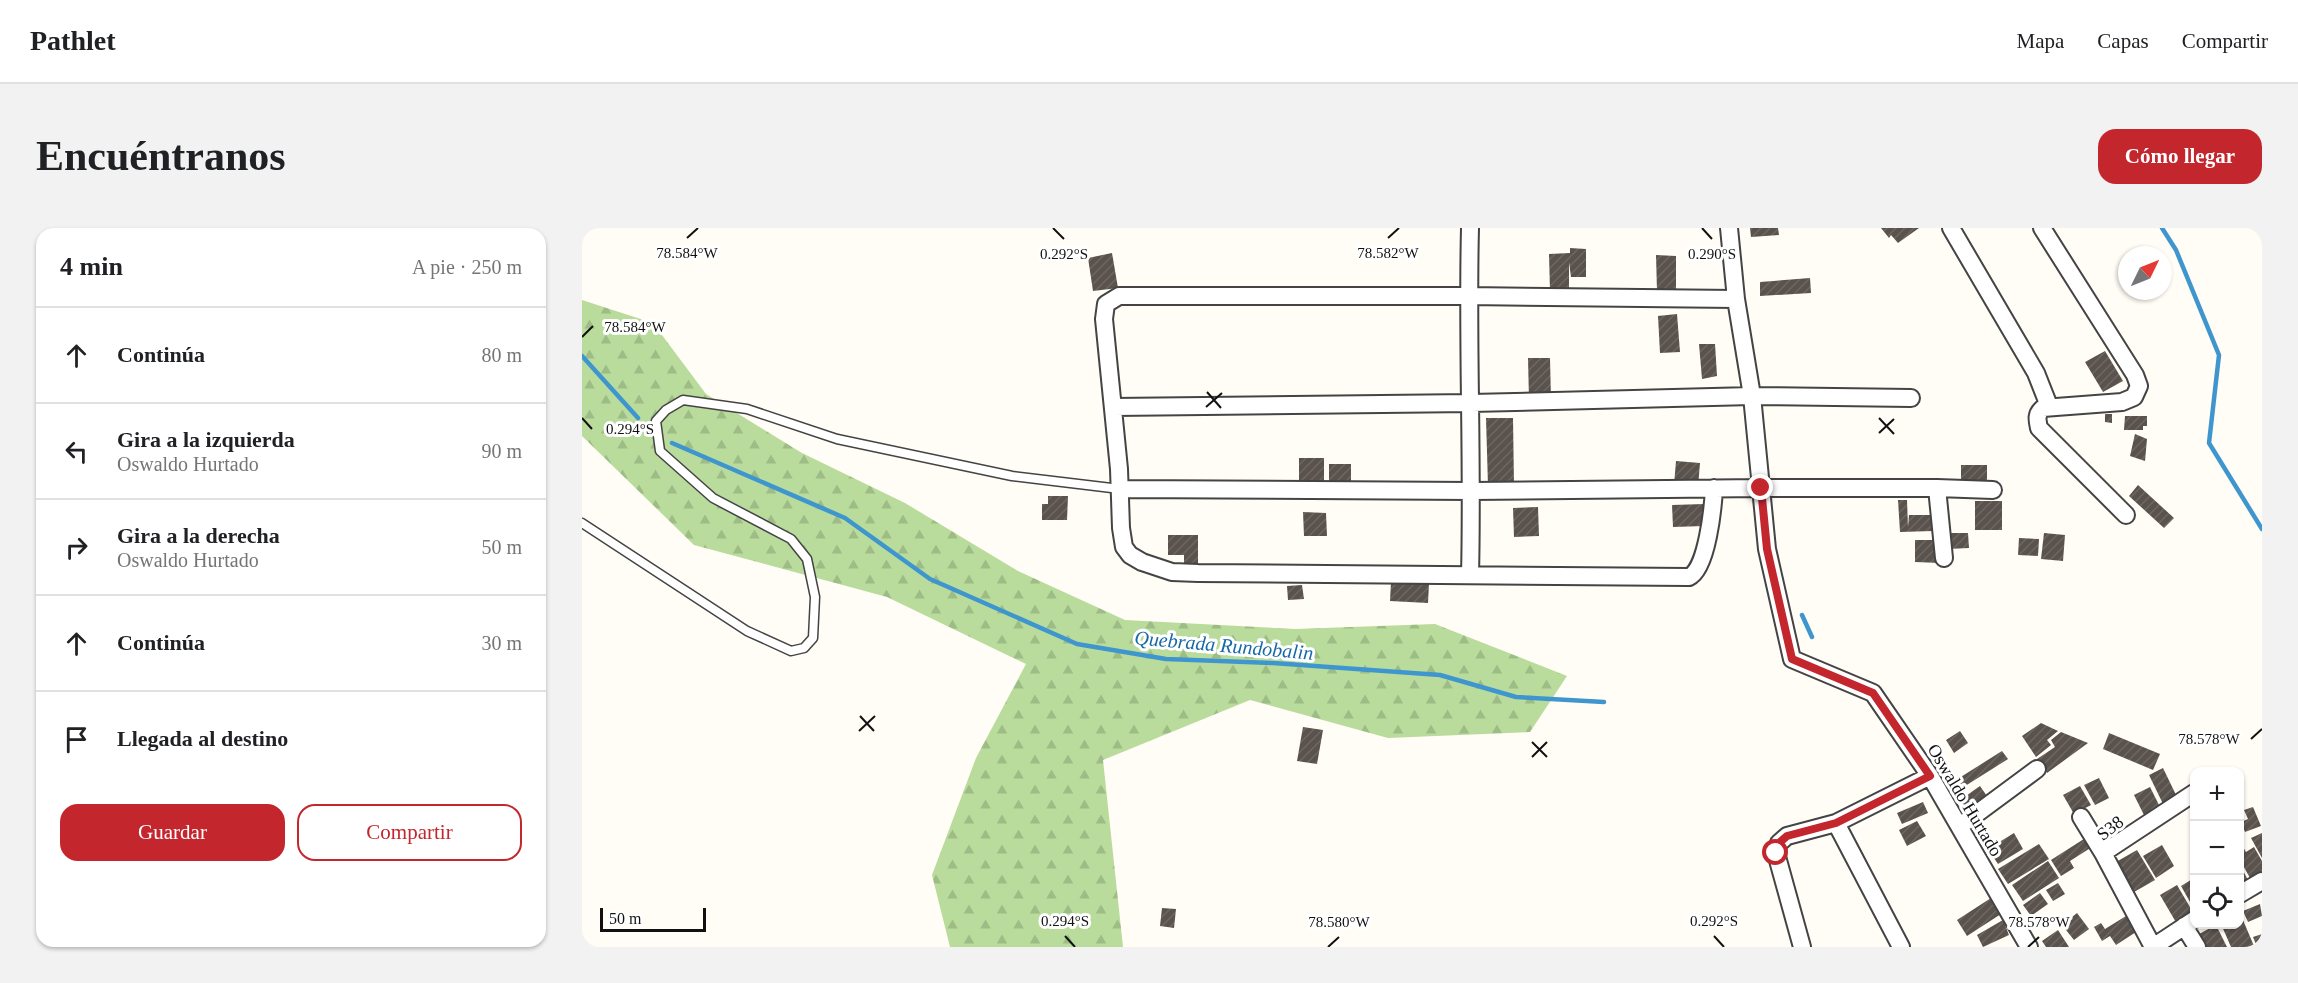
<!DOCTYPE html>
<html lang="es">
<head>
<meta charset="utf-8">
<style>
	:root { --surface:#fff; --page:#f2f2f2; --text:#202124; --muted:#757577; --line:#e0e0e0; --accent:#c4262e }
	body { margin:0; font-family:"Times New Roman",serif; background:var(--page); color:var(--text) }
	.controls { position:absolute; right:18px; bottom:18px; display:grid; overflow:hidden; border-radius:12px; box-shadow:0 2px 4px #0004 }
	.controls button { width:54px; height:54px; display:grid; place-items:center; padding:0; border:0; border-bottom:2px solid var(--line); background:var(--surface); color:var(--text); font:30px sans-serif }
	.compass { position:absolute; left:1536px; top:18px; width:54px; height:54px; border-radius:50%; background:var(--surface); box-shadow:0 2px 4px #0004; rotate:47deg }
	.scale { position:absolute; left:18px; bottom:15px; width:106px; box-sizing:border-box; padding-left:6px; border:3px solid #111; border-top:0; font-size:16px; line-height:21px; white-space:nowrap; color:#111; -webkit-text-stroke:4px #fff; paint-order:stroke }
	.stop { position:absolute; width:18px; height:18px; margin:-14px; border:4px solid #c4262e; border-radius:50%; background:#fff }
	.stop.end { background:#c4262e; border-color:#fff; box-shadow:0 2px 6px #0008 }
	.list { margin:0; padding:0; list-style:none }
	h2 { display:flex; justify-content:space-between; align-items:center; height:78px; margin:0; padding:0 24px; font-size:26px }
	h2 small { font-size:20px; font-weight:400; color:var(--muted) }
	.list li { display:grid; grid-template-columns:39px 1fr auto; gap:18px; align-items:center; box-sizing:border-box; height:96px; padding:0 24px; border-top:2px solid var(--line) }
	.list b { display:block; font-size:22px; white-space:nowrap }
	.list p { margin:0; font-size:20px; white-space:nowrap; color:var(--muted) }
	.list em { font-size:20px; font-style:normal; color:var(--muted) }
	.actions { display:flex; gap:12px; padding:18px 24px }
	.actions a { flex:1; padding:14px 0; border:2px solid var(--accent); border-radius:18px; text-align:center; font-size:21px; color:var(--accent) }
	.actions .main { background:var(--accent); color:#fff }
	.icon { flex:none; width:33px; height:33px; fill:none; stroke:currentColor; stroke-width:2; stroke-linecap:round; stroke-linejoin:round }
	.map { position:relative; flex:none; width:1680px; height:719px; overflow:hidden; border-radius:18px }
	header { display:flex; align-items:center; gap:36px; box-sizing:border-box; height:84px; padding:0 30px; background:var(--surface); border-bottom:2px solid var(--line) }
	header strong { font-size:28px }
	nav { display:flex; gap:33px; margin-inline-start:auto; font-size:21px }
	.intro { display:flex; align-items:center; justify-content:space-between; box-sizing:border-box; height:144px; padding:0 36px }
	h1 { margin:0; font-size:42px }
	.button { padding:15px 27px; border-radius:18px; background:var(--accent); color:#fff; font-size:21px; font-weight:700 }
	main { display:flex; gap:36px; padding:0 36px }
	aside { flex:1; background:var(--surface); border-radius:18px; box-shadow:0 2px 4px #0004 }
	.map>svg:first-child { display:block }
	.forest { fill:url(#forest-firs) }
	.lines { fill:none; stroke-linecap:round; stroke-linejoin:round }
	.stream { stroke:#3f96cf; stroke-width:4.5 }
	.building { fill:url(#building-hatch) }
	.lane-casing { stroke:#444; stroke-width:11 }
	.street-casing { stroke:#444; stroke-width:20 }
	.lane { stroke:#fff; stroke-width:8 }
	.street { stroke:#fff; stroke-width:16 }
	.route { stroke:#c4262e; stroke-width:8 }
	.ticks { fill:none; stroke:#111; stroke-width:2 }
	.labels { text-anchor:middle; stroke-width:6; stroke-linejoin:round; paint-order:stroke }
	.street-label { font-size:18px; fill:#111; stroke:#fff }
	.water-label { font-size:20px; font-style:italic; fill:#1768a6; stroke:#fff }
	.ticks-label { font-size:15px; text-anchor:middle; fill:#111; stroke:#fff; stroke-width:6; stroke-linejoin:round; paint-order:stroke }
</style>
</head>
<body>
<header>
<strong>Pathlet</strong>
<nav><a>Mapa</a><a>Capas</a><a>Compartir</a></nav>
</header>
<div class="intro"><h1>Encuéntranos</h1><a class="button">Cómo llegar</a></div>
<main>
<aside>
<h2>4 min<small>A pie · 250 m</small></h2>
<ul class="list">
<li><svg class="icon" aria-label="ahead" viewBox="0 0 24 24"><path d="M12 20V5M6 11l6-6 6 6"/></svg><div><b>Continúa</b></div><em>80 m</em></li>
<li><svg class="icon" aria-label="left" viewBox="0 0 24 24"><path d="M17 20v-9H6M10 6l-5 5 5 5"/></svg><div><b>Gira a la izquierda</b><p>Oswaldo Hurtado</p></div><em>90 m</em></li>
<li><svg class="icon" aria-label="right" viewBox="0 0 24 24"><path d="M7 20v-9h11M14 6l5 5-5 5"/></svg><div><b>Gira a la derecha</b><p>Oswaldo Hurtado</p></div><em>50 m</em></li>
<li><svg class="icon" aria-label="ahead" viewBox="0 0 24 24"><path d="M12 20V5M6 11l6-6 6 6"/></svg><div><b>Continúa</b></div><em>30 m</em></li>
<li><svg class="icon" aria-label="arrive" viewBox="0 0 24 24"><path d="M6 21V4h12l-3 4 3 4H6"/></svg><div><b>Llegada al destino</b></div></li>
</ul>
<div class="actions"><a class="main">Guardar</a><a>Compartir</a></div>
</aside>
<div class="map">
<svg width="1680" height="719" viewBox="0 0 1680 719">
	<defs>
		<pattern id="forest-firs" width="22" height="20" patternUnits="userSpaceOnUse" patternTransform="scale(1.5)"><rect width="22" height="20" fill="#b9dc9c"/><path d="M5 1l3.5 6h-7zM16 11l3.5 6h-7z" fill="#9ebc85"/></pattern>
		<pattern id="building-hatch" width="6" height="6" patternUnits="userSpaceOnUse" patternTransform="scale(1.5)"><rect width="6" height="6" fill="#5a524d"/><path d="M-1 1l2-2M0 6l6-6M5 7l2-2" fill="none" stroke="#6d6662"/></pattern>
	</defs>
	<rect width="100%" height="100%" fill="#fffdf5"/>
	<path class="forest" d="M 0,72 L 71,95 L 124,166 L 220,225 L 323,275 L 436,343 L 543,392 L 713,401 L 853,396 L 985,448 L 948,504 L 806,510 L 668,472 L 521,532 L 541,719 L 368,719 L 350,647 L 394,530 L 444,436 L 305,369 L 112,317 L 0,208 Z"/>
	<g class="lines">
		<path class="stream" d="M 1580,0 L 1594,22 L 1637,127 L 1627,215 L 1680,301
			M 0,128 L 56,190
			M 90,215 L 263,290 L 348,351 L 495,416 L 584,431 L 691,435 L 858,447 L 934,469 L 1022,474
			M 1220,387 L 1230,409"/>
	</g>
	<path class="building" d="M 1168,0 L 1196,0 L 1197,7 L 1169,9 Z
		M 1299,0 L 1337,0 L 1316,15 L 1309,7 L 1307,10 Z
		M 988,20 L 1004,21 L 1004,49 L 989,49 L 987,34 L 987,63 L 968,63 L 967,26 L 988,25 Z
		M 530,25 L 536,60 L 511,63 L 506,30 Z
		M 1074,27 L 1094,28 L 1094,63 L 1075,63 Z
		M 1228,50 L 1229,65 L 1178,68 L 1178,54 Z
		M 1095,86 L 1098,124 L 1078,125 L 1076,88 Z
		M 1117,116 L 1133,116 L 1135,148 L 1120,151 Z
		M 1523,123 L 1541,153 L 1521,164 L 1503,134 Z
		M 946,130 L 968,130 L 969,172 L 947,172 Z
		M 1523,186 L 1530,186 L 1530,195 L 1523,194 Z
		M 1543,188 L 1565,188 L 1565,198 L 1561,198 L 1561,202 L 1542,202 Z
		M 904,190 L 931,190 L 932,258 L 906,258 Z
		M 1553,206 L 1565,211 L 1563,233 L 1548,228 Z
		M 717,230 L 742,230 L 742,260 L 717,260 Z
		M 1094,233 L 1118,235 L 1116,259 L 1092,257 Z
		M 747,236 L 769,236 L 769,261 L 747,260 Z
		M 1379,237 L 1405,237 L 1405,257 L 1379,257 Z
		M 1556,257 L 1592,290 L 1582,300 L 1547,268 Z
		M 466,268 L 486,268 L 485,292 L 460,292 L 460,276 L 466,276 Z
		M 1316,272 L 1325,272 L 1326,299 L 1327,287 L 1351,287 L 1351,303 L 1318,304 Z
		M 1393,273 L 1420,273 L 1420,302 L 1393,302 Z
		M 1122,276 L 1123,298 L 1091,299 L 1090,277 Z
		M 956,279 L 957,308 L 932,309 L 931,280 Z
		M 721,284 L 744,285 L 745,308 L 722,308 Z
		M 1365,305 L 1386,305 L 1387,320 L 1366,321 Z
		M 1462,305 L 1483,307 L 1481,333 L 1459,331 Z
		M 586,307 L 616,307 L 616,340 L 602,340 L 602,327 L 586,327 Z
		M 1437,310 L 1457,311 L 1456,328 L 1436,327 Z
		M 1333,312 L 1359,312 L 1359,335 L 1333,334 Z
		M 809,354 L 847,356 L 846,375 L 808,373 Z
		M 720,357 L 722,371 L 706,372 L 705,358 Z
		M 1459,495 L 1476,503 L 1465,512 L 1469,517 L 1454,529 L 1440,508 Z
		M 721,499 L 741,502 L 735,536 L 715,533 Z
		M 1378,503 L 1386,515 L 1372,525 L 1364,512 Z
		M 1479,504 L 1506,515 L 1465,545 L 1455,531 L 1473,519 L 1469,512 Z
		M 1527,505 L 1578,526 L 1571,542 L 1521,521 Z
		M 1420,523 L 1426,531 L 1380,560 L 1374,552 Z
		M 1581,540 L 1596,571 L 1582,578 L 1567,547 Z
		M 1517,550 L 1527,570 L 1513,577 L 1502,557 Z
		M 1398,558 L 1407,571 L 1387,585 L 1378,572 Z
		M 1498,558 L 1509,577 L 1492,586 L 1481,567 Z
		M 1568,559 L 1581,585 L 1565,593 L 1552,567 Z
		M 1341,574 L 1346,585 L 1320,596 L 1315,585 Z
		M 1671,579 L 1679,598 L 1663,604 L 1659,594 L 1666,591 L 1662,582 Z
		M 1538,592 L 1545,606 L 1526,615 L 1519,601 Z
		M 1335,593 L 1344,608 L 1325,618 L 1317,602 Z
		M 1432,605 L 1441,621 L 1416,636 L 1406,621 Z
		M 1680,605 L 1680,630 L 1669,610 Z
		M 1505,609 L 1510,619 L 1488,633 L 1492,640 L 1479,648 L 1469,632 Z
		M 1457,616 L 1467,631 L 1426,656 L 1416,641 Z
		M 1659,616 L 1664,624 L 1672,619 L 1680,633 L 1680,643 L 1668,650 L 1658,632 L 1658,617 Z
		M 1580,617 L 1592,638 L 1574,650 L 1561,628 Z
		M 1555,622 L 1573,652 L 1552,664 L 1534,634 Z
		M 1466,633 L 1477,650 L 1441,673 L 1430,657 Z
		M 1658,637 L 1667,654 L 1658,659 Z
		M 1612,650 L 1612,681 L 1599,658 Z
		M 1476,655 L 1483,666 L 1471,673 L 1464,662 Z
		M 1595,657 L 1612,686 L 1595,696 L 1578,667 Z
		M 1458,665 L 1466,676 L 1449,688 L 1441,677 Z
		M 1409,670 L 1419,686 L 1385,708 L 1375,692 Z
		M 1678,676 L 1680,688 L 1666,694 L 1661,683 Z
		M 580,680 L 594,681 L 592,700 L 578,698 Z
		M 1495,685 L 1507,701 L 1492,712 L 1480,697 Z
		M 1658,685 L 1672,718 L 1669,719 L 1649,719 L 1639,696 L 1658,696 Z
		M 1544,688 L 1554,704 L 1534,717 L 1528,708 L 1520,713 L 1512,699 L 1519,695 L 1523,701 Z
		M 1421,692 L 1427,707 L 1401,719 L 1395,707 Z
		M 1634,697 L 1645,719 L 1624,719 L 1617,706 Z
		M 1476,702 L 1487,719 L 1464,719 L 1460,713 Z
		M 1680,706 L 1680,719 L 1675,719 L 1671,709 Z"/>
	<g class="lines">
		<g class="lane-casing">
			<path id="lane" d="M 0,295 L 165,403 L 209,423 L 222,420 L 231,410 L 233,369 L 225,331 L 209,311 L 131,270 L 78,223 L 74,193 L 84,182 L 101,172 L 165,181 L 255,211 L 430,248 L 538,261"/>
		</g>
		<g class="street-casing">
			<path id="street" d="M 888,0 C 885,116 891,231 888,347
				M 1147,0 L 1154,71 L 1170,168 L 1185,321 L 1210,431 L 1291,465 L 1348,548 L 1447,719
				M 1369,0 L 1454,145 L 1467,178
				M 1460,0 L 1553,147 L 1557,158 L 1552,169 L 1540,174 L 1461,180 C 1454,186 1455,191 1457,200 L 1544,287
				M 532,179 L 889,175 L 1170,168 L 1329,170
				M 1132,260 C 1131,280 1125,341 1107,349 L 616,345 L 590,344 L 560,334 L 548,327 L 542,319 L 539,300 L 537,241 L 522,91 L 524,76 L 537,68 L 886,68 L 1154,71
				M 1355,260 L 1411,262
				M 538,261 L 890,263 L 1179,260 L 1355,260 L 1362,330
				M 1499,589 L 1521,625
				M 1254,595 L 1319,719
				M 1378,598 L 1455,541
				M 1658,666 L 1680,653
				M 1602,698 L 1615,719
				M 1220,719 L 1194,625 L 1197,615 L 1205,608 L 1254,595 L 1348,548
				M 1571,719 L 1521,625 L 1612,565
				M 1571,719 L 1612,692"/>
		</g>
		<use href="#lane" class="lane"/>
		<use href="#street" class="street"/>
	</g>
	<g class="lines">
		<path class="route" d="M 1179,260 L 1185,321 L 1210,431 L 1291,465 L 1348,548 L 1254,595 L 1205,608 L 1197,615 L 1194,625"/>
	</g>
	<path class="ticks" d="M 471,0 L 482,11M 1120,0 L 1130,11M 105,10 L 116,0M 806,10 L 817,0M 0,109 L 11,98M 625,164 L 639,180M 624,179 L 640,165M 0,190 L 10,201M 1297,190 L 1312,206M 1297,205 L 1312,191M 278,488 L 292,503M 277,503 L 293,488M 1669,511 L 1680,501M 950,514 L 965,529M 950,529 L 965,514M 483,708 L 493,719M 1132,708 L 1142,719M 746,719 L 757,709M 1446,719 L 1457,709"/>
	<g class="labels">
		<g class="street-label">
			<text transform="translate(1383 572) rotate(59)" y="6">Oswaldo Hurtado</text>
			<text transform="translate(1528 600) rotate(-38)" y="6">S38</text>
		</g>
		<g class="water-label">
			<text transform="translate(642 417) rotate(5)" y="7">Quebrada Rundobalin</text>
		</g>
	</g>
	<g class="ticks-label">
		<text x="105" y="30">78.584°W</text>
		<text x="806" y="30">78.582°W</text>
		<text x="482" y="31">0.292°S</text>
		<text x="1130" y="31">0.290°S</text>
		<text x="53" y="104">78.584°W</text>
		<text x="48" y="206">0.294°S</text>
		<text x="1627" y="516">78.578°W</text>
		<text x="483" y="698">0.294°S</text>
		<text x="1132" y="698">0.292°S</text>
		<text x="757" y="699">78.580°W</text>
		<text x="1457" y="699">78.578°W</text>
	</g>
</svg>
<div class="controls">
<button>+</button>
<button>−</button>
<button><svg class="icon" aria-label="locate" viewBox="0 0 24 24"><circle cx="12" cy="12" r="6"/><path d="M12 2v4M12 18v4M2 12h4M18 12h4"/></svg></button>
</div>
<svg class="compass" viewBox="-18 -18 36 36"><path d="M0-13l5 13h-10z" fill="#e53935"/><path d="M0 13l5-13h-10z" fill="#757577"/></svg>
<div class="scale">50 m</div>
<div class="stop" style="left:1194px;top:625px"></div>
<div class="stop end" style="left:1179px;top:260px"></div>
</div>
</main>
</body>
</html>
